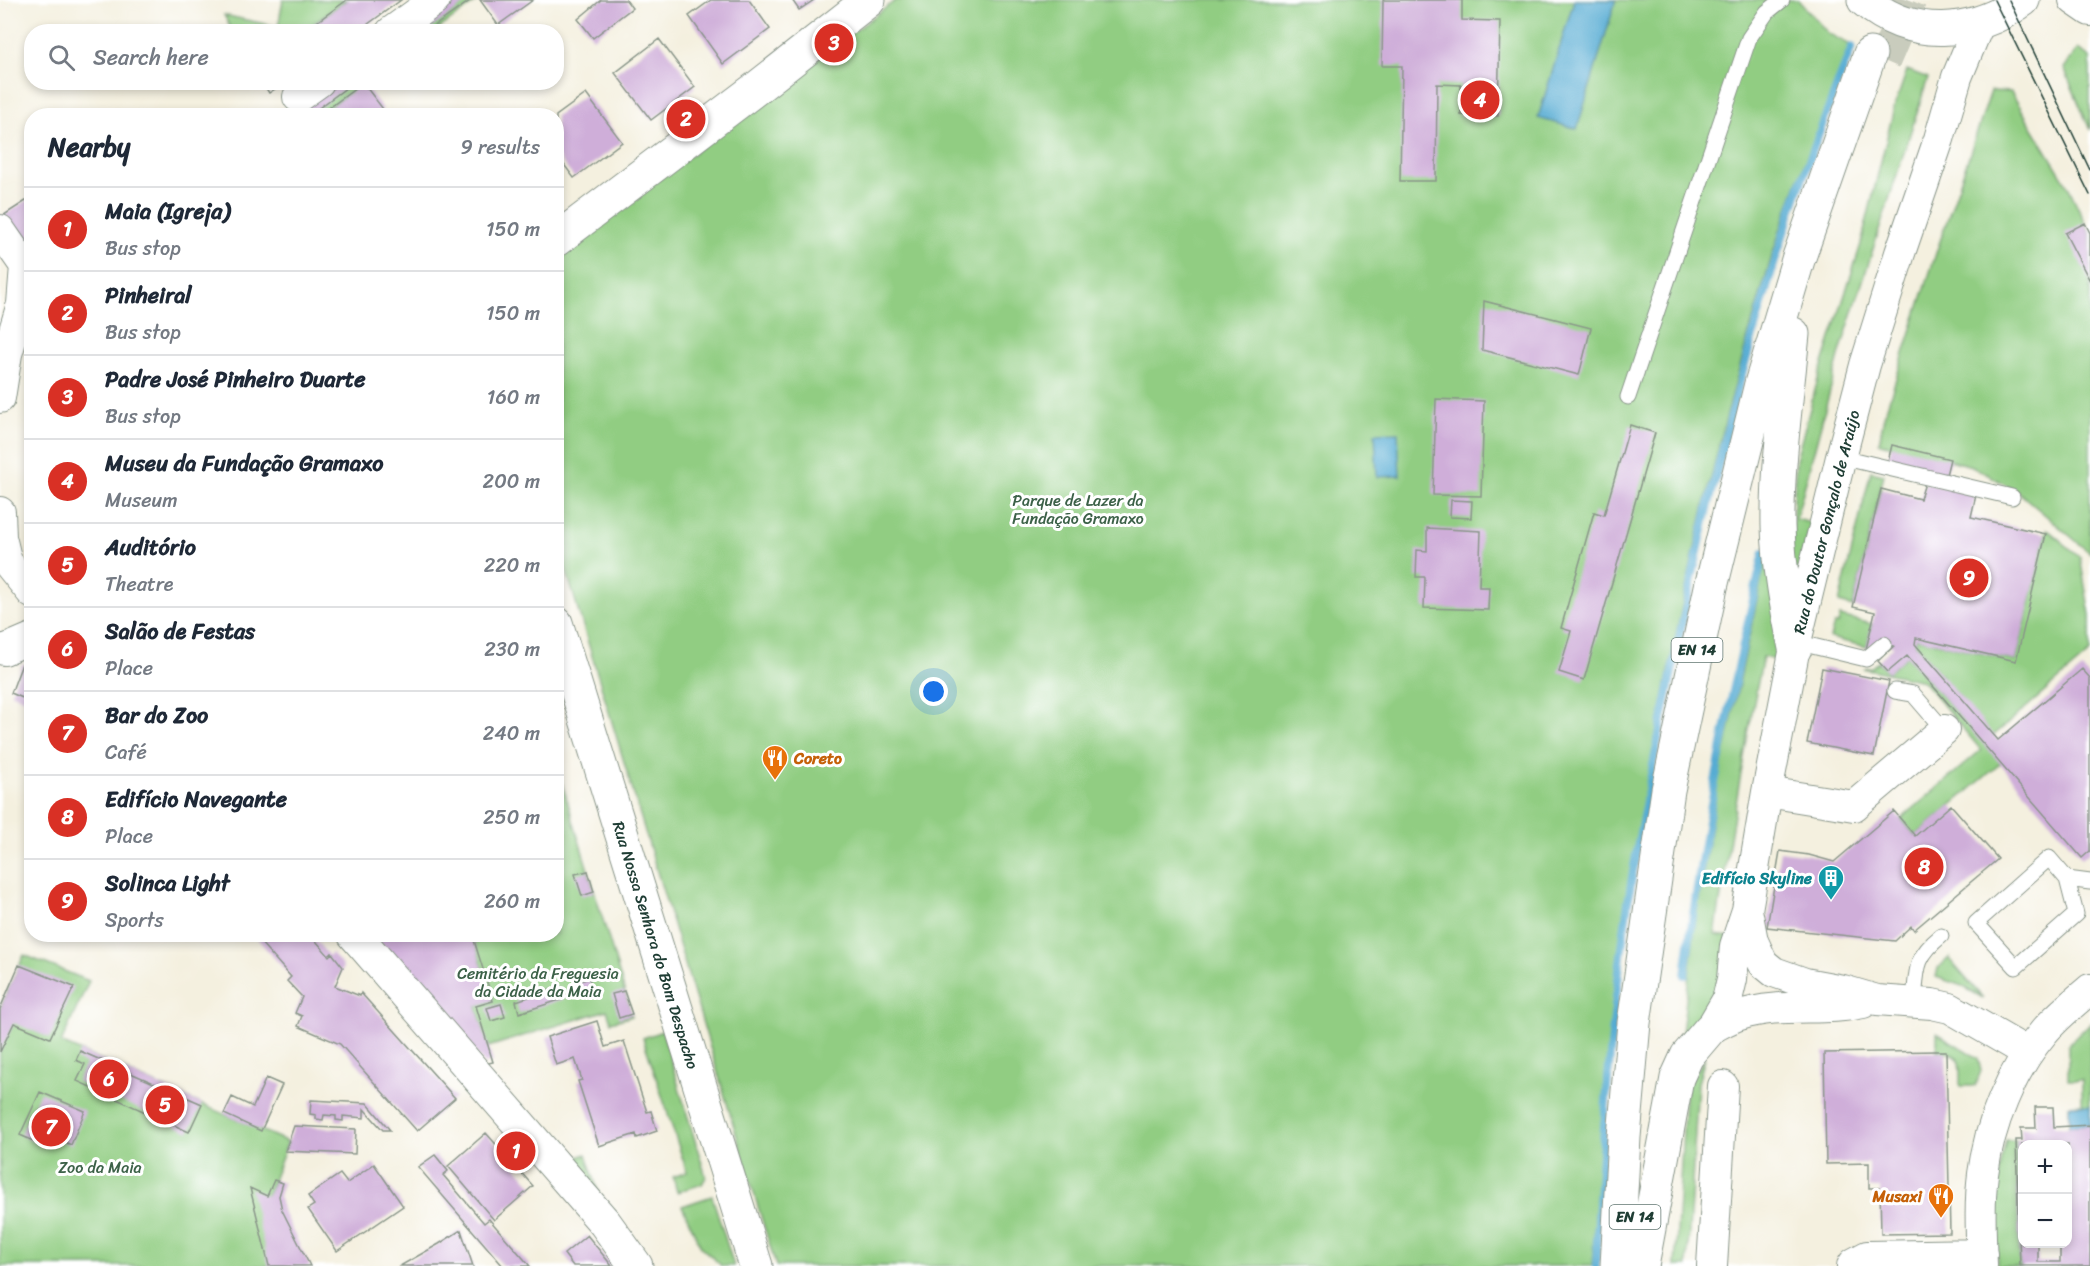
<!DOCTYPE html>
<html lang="en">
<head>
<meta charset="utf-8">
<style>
	:root { --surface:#fff; --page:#f6f6f7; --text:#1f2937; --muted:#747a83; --line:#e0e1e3; --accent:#d93025 }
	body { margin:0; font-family:Sriracha,sans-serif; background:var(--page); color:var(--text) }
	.controls { position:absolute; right:18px; bottom:18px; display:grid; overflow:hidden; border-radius:12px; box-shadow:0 3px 9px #0003 }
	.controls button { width:54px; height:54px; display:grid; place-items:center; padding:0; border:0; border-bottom:2px solid var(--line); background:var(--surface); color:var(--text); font:30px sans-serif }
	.you { position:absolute; left:934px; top:692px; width:21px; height:21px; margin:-15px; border:4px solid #fff; border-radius:50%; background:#1a73e8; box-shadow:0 0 0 9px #1a73e833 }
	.badge { display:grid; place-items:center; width:39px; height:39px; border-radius:50%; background:var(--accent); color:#fff; font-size:20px; font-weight:700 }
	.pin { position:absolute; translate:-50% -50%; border:3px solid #fff; box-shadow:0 2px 6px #0006 }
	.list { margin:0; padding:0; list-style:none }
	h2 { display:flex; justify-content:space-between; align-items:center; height:78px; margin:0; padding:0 24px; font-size:26px }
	h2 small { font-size:20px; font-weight:400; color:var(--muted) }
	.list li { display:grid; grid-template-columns:39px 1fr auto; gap:18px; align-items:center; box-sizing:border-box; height:84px; padding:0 24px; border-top:2px solid var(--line) }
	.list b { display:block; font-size:22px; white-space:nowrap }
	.list p { margin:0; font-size:20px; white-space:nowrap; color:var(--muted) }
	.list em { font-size:20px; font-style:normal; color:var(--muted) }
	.icon { flex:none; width:33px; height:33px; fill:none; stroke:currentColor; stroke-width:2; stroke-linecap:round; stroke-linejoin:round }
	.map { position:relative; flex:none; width:2090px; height:1266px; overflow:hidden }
	.search { position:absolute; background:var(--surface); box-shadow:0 3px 9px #0003; left:24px; top:24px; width:540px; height:66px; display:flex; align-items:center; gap:15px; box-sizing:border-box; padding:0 21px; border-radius:24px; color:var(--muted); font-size:22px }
	.panel { position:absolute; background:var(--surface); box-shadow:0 3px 9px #0003; left:24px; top:108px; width:540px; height:834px; border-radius:24px }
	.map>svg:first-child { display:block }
	.green { fill:#91cd82; stroke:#58855b; stroke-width:1.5 }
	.water { fill:#56acd3; stroke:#3a7484; stroke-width:1.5 }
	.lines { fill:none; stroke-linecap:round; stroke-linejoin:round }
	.stream { stroke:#56acd3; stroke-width:8 }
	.building { fill:#cfaed9; fill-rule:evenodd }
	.highway-tunnel { stroke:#c9ccbd; stroke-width:33; stroke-dasharray:33 16; stroke-linecap:butt }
	.lane-casing { stroke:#8a968a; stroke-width:17 }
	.street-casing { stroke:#8a968a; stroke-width:32 }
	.secondary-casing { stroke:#8a968a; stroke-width:35 }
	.highway-casing { stroke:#8a968a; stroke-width:35 }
	.lane { stroke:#fff; stroke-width:15 }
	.street { stroke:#fff; stroke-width:30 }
	.secondary { stroke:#fff; stroke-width:33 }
	.highway { stroke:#fff; stroke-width:33 }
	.tram { stroke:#1f3d34; stroke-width:1.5 }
	.labels { text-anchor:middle; stroke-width:6; stroke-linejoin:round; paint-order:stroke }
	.shield { fill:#fff; stroke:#627771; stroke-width:1.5 }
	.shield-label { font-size:15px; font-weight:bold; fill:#1f3d34 }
	.park-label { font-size:16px; fill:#3c6148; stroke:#fff }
	.street-label { font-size:16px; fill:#1f3d34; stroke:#fff }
	.food-label { font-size:16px; font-weight:bold; fill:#c56008; stroke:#fff; text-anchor:start }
	.culture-label { font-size:16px; font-weight:bold; fill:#0d838f; stroke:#fff; text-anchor:end }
</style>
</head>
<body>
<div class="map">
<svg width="2090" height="1266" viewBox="0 0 2090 1266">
	<rect width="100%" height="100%" fill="#fff"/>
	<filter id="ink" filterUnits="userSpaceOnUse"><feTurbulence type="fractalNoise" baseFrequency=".0167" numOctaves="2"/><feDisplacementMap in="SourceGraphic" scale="12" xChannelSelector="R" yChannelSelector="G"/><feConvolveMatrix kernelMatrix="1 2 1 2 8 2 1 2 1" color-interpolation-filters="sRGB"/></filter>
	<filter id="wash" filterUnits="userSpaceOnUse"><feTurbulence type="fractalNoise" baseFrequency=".008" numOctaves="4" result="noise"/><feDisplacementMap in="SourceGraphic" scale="24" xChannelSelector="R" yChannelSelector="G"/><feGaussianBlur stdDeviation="1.35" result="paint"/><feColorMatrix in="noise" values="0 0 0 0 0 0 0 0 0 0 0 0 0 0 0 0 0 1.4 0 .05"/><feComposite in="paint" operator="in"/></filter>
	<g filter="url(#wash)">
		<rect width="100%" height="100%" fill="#f4f0df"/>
		<path class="green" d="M 283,0 L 347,0 L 303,31 L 232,31 L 224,15 L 278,27 Z
			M 470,0 L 479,0 L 435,31 L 425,32 Z
			M 896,0 L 1798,0 L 1829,34 L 1851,45 C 1825,112 1797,178 1775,246 C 1728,396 1692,550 1662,704 C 1640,815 1620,927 1609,1040 C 1601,1115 1597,1191 1592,1266 L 776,1266 L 557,540 L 557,256 Z
			M 2078,49 L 2090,57 L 2090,130 L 2064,68 Z
			M 1907,70 L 1928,78 L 1841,349 L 1796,519 L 1811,523 L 1795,582 L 1790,573 L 1796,460 L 1818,379 L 1861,244 L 1894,108 Z
			M 352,83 L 364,83 L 318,115 L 305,116 Z
			M 1991,91 L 2011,92 L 2068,186 L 2090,233 L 2090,553 L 2017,491 L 1972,466 L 1879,443 L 1884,416 L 1937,250 Z
			M 1871,471 L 1884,474 L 1853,607 L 1839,603 Z
			M 2047,529 L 2080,557 L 2090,615 L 2090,653 L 1993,736 L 1915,644 L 1916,638 L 2016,661 Z
			M 1766,558 L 1782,628 L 1779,661 L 1763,657 C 1744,749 1729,842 1715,935 L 1730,937 L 1715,1002 L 1681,1041 L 1696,917 L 1718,782 Z
			M 1840,616 L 1872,624 L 1867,647 L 1830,638 L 1834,624 L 1838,624 Z
			M 1907,656 L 2001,763 L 1915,836 L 1901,819 L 1981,750 L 1923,681 L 1863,668 L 1872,667 L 1878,661 L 1888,672 Z
			M 557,767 L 632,1016 L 611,1022 L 607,1010 L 488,1047 L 476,1006 L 493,1000 L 472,935 L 556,934 Z
			M 24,955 L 89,981 L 61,1043 L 288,1142 L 267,1196 L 284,1266 L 0,1266 L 0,1009 Z
			M 1949,958 L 1949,959 L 1983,998 L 1962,986 L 1936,977 L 1938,968 Z
			M 2090,1023 L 2090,1125 L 2069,1126 L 2069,1105 L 2082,1104 L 2082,1080 L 2068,1080 L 2068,1045 Z
			M 662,1031 L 706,1177 L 702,1184 L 677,1192 L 673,1177 L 687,1172 L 643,1038 Z
			M 1937,1033 L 1978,1058 L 1981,1071 L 1975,1086 L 1960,1086 C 1960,1065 1963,1051 1937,1051 Z
			M 1705,1058 L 1698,1083 L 1687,1266 L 1675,1266 L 1685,1096 L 1687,1085 Z
			M 2006,1140 L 2016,1140 L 2020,1266 L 1997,1266 C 1995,1219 1995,1186 2006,1140 Z
			M 586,1154 L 601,1200 L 567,1161 Z
			M 712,1196 L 734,1266 L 722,1266 L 701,1247 L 682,1206 Z"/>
		<path class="water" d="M 1574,0 L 1616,0 L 1577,129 L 1538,118 Z
			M 1398,432 L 1400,476 L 1377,477 L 1375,433 Z
			M 2069,1105 L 2090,1105 L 2090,1125 L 2069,1126 Z"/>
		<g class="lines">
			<path class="stream" d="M 1685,975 C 1702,833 1731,692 1764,552
				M 1596,1266 C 1601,1145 1611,1023 1628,903 C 1639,831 1654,759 1669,687 C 1699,537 1735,388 1781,242 C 1802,176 1827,112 1852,47"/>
		</g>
		<g id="blocks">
			<path class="building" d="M 347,0 L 401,0 L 357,32 L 303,32 Z
				M 451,0 L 471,0 L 426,32 L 406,32 Z
				M 480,0 L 533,0 L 498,25 Z
				M 601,0 L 626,0 L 632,8 L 593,38 L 578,19 Z
				M 711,0 L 749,0 L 770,29 L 723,64 L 689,16 Z
				M 792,0 L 814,0 L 799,10 Z
				M 1383,0 L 1462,0 L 1462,20 L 1500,21 L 1498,116 L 1461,115 L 1461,85 L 1437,84 L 1436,181 L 1400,181 L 1402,66 L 1382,66 Z
				M 659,39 L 695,87 L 651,120 L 615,73 Z
				M 262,82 L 280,82 L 281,85 L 269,93 Z
				M 334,82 L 354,82 L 308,116 L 288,116 Z
				M 363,83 L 383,109 L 373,116 L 318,116 Z
				M 586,94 L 622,142 L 574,178 L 556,154 L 556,116 Z
				M 32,197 L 32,265 L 1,217 Z
				M 2085,223 L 2090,233 L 2090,281 L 2065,233 Z
				M 1484,301 L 1591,328 L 1579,375 L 1482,350 Z
				M 1436,399 L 1484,401 L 1481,496 L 1433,495 Z
				M 1630,425 L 1655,433 L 1584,680 L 1559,672 L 1571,631 L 1561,628 L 1594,512 L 1604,515 Z
				M 1892,445 L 1950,459 L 1946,475 L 1888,461 Z
				M 1925,483 L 1976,495 L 1971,517 L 2046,534 L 2016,661 L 1916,638 L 1915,644 L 1998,740 L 2082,669 L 2090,678 L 2090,851 L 2082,858 L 1907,656 L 1888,672 L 1878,661 L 1894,646 L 1875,642 L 1866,649 L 1875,612 L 1853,607 L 1881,489 L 1920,499 Z
				M 1451,500 L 1472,501 L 1471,518 L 1450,517 Z
				M 1427,528 L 1481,531 L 1479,587 L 1489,587 L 1488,610 L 1424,608 L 1425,577 L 1416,577 L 1417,550 L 1427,551 Z
				M 22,664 L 32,665 L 32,702 L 11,693 Z
				M 1822,668 L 1889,681 L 1874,756 L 1807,743 Z
				M 1951,805 L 1998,859 L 1914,930 L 1911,926 L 1895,941 L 1767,927 L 1780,851 L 1809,855 L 1834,862 L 1894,811 L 1915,836 Z
				M 588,871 L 594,892 L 582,896 L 575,874 Z
				M 253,934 L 310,934 L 329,956 L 332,953 L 343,967 L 335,986 L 360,996 L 361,993 L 455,1098 L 417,1131 L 340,1044 L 298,1026 L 302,1016 L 295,1013 L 302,997 L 287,981 L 291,977 Z
				M 378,934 L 472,934 L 493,1001 L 476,1006 L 493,1062 L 485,1064 L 375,937 Z
				M 19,965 L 74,987 L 50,1038 L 14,1023 L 0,1052 L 0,1009 Z
				M 589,978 L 593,990 L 581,994 L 577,982 Z
				M 559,987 L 563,999 L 519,1013 L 516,1001 Z
				M 624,991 L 632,1014 L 619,1018 L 612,994 Z
				M 501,1004 L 505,1017 L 491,1021 L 487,1008 Z
				M 597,1021 L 605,1047 L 624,1041 L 647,1112 L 651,1111 L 657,1131 L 637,1138 L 636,1134 L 599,1146 L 578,1081 L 582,1080 L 575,1059 L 556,1065 L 547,1037 Z
				M 80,1051 L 202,1104 L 189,1132 L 77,1081 L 85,1064 L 76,1060 Z
				M 1937,1051 L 1946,1051 L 1950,1233 L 1881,1234 L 1880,1188 L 1869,1188 L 1869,1163 L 1826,1164 L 1824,1053 Z
				M 266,1078 L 282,1085 L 261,1131 L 224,1114 L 232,1097 L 253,1107 Z
				M 40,1092 L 85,1111 L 71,1145 L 52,1136 L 47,1147 L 20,1135 Z
				M 311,1100 L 367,1103 L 390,1130 L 383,1130 L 364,1109 L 364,1118 L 343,1116 L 343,1121 L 336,1120 L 336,1116 L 324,1115 L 323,1120 L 316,1119 L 316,1115 L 310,1114 Z
				M 2035,1107 L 2053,1107 L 2054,1127 L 2090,1125 L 2090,1266 L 2020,1266 L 2016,1140 L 2022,1140 L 2021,1128 L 2036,1128 ZM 2022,1144 L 2068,1144 L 2068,1244 L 2060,1244 L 2060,1262 L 2038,1262 L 2038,1244 L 2022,1244 Z
				M 294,1126 L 356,1129 L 355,1154 L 285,1151 Z
				M 486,1133 L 533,1186 L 494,1220 L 448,1166 Z
				M 435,1155 L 448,1171 L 443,1175 L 484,1223 L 489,1219 L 530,1266 L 503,1266 L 497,1259 L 418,1167 Z
				M 374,1164 L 403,1206 L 337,1251 L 308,1209 L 314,1205 L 308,1196 L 340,1174 L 347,1183 Z
				M 274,1180 L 283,1183 L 279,1196 L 282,1210 L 310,1266 L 269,1266 L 250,1188 L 267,1196 Z
				M 461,1230 L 473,1266 L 400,1266 L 439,1244 Z
				M 587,1235 L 612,1266 L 573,1266 L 564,1254 Z"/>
		</g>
	</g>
	<g filter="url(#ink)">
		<use href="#blocks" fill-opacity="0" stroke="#8a968a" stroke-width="1.5"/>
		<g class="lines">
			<path class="highway-tunnel" d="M 1884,61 L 1910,0"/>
			<g class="lane-casing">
				<path id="lane" d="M 1628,397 L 1749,38 L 1767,12 L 1782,0
					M 1841,457 L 2012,497
					M 1796,642 L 1866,659 L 1884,644
					M 1895,691 L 1913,694 L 1944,730
					M 2067,879 L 2076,914 L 2016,967 L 1976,923 L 2049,858 L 2067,879 L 2090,882
					M 1914,1002 C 1917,969 1914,958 1941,936"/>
			</g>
			<g class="street-casing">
				<path id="street" d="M 2074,0 L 2090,11
					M 391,32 L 435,0
					M 298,97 L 319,82
					M 0,230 L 25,266 L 22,304 L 7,354 L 0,398
					M 0,512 L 1,537 L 7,562 L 32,593
					M 0,649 L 4,650 L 32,638
					M 1767,792 L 1854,806 L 1944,730
					M 1747,910 L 1753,941 L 1763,963 L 1774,972 L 1805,983 L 1843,990 L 1877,1000 L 1932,1004 L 1950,1008 L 2028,1053
					M 1710,1029 L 1727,1000 L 1732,979 L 1735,946 L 1747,910 L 1767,792 L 1796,642 L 1841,457 L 1865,365 L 1900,253 L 1939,139 L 1957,77 L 1979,24
					M 1710,1029 C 1720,1024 1730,1018 1740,1015 C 1780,1002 1823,1012 1863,1003
					M 1712,1266 L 1723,1086
					M 1852,1266 L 1854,1263 L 1867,1256 L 1982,1254
					M 1982,1266 C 1981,1236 1979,1205 1983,1174 C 1989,1125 2011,1071 2043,1033 C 2057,1016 2074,1003 2090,989"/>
			</g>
			<g class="secondary-casing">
				<path id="secondary" d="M 1864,0 C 1912,41 1974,35 2023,0
					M 556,240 L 758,87 L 869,0
					M 556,623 L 756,1266
					M 354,934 L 605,1223 L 636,1266"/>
			</g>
			<g class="highway-casing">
				<path id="highway" d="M 1793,334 C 1787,397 1777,464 1778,526 C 1779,568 1787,608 1795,648
					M 1617,1266 L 1624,1137 L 1634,1023 L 1668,790 L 1711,587 L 1761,384 L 1798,260 L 1870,54
					M 1642,1266 L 1677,1078 L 1687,1056 L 1710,1029"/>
			</g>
			<use href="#lane" class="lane"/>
			<use href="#street" class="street"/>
			<use href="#secondary" class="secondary"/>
			<use href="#highway" class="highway"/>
			<path class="tram" d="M 1994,0 L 2090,195
				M 2009,0 L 2090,170"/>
		</g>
	</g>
	<defs>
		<g id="restaurant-pin" transform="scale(1.35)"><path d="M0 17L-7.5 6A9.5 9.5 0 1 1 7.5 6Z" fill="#e8710a" stroke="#fff"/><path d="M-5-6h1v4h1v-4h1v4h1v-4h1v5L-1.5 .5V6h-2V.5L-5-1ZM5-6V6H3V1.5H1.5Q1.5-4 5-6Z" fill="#fff"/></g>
		<g id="building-pin" transform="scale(1.35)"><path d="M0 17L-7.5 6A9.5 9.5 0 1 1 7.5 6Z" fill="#0f9aa8" stroke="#fff"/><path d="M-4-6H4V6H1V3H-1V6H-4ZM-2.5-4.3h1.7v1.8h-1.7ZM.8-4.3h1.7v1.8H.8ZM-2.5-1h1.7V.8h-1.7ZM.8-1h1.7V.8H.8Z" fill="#fff"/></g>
	</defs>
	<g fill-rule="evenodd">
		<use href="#restaurant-pin" x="775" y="758"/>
		<use href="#building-pin" x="1831" y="878"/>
		<use href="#restaurant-pin" x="1941" y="1196"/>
	</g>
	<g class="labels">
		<g class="shield">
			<rect x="1671.5" y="638" width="51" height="24" rx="4.5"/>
			<rect x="1609.5" y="1205" width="51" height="24" rx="4.5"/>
		</g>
		<g class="shield-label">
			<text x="1697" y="655">EN 14</text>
			<text x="1635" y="1222">EN 14</text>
		</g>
		<g class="park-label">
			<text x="1078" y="506">Parque de Lazer da<tspan x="1078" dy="18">Fundação Gramaxo</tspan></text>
			<text x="538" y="979">Cemitério da Freguesia<tspan x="538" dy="18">da Cidade da Maia</tspan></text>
			<text x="100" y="1173">Zoo da Maia</text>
		</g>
		<g class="street-label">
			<text transform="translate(1826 522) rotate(-76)" y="6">Rua do Doutor Gonçalo de Araújo</text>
			<text transform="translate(656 945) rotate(73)" y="6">Rua Nossa Senhora do Bom Despacho</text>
		</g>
		<g class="food-label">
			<text x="794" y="764">Coreto</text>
			<text x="1922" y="1202" text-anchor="end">Musaxi</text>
		</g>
		<g class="culture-label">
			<text x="1812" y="884">Edifício Skyline</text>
		</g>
	</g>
</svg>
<div class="controls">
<button>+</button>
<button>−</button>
</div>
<div class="you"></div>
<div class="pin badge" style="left:516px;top:1151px">1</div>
<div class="pin badge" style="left:686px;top:119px">2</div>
<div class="pin badge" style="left:834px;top:43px">3</div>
<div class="pin badge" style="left:1480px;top:100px">4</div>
<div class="pin badge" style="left:165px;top:1105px">5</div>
<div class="pin badge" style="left:109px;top:1079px">6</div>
<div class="pin badge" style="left:51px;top:1127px">7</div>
<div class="pin badge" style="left:1924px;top:867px">8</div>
<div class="pin badge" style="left:1969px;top:578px">9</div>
<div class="search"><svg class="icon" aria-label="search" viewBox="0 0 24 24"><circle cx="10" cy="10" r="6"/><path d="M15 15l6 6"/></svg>Search here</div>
<section class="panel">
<h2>Nearby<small>9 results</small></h2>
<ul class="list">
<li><span class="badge">1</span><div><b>Maia (Igreja)</b><p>Bus stop</p></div><em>150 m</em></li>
<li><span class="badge">2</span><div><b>Pinheiral</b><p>Bus stop</p></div><em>150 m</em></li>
<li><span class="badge">3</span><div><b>Padre José Pinheiro Duarte</b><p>Bus stop</p></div><em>160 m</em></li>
<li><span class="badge">4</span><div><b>Museu da Fundação Gramaxo</b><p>Museum</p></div><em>200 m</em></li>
<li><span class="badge">5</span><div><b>Auditório</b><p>Theatre</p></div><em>220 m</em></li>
<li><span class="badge">6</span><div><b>Salão de Festas</b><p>Place</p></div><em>230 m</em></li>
<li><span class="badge">7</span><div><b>Bar do Zoo</b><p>Café</p></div><em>240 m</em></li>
<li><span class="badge">8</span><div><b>Edifício Navegante</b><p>Place</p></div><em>250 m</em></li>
<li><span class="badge">9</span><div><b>Solinca Light</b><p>Sports</p></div><em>260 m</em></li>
</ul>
</section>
</div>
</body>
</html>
